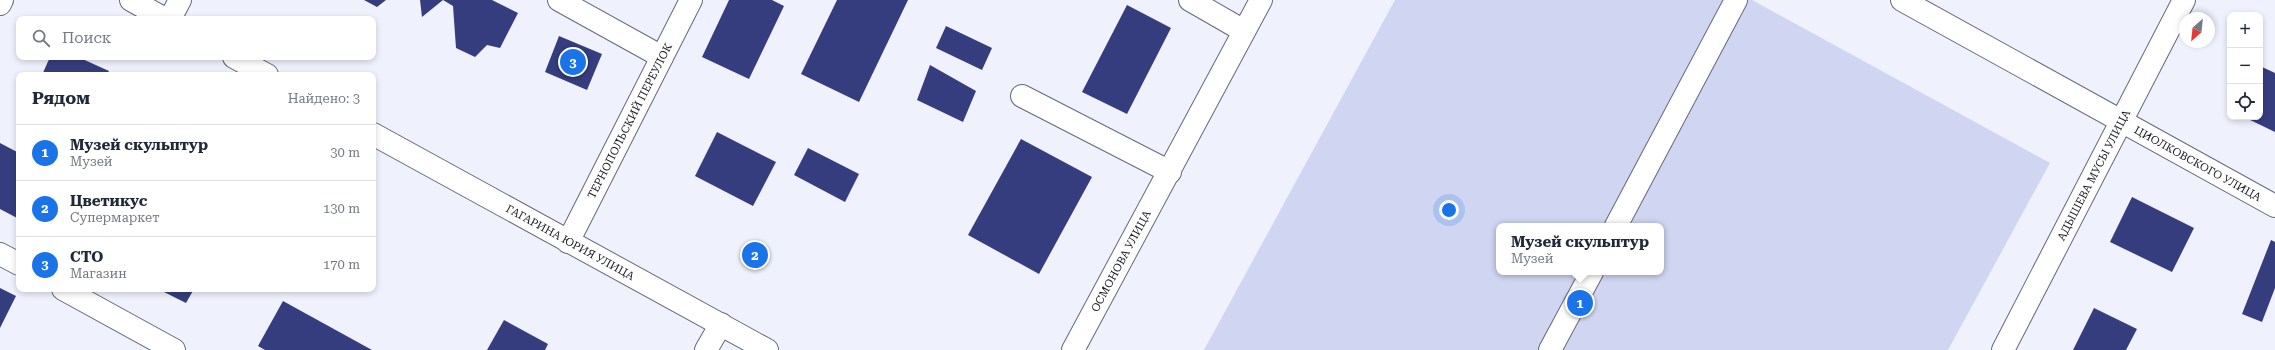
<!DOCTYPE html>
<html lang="ru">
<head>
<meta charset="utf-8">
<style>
	:root { --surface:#fff; --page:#f6f6f7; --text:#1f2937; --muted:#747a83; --line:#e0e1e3; --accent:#1a73e8 }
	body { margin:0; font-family:"Roboto Serif",serif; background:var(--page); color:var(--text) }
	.controls { position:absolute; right:12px; top:12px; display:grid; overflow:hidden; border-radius:8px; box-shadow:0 2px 6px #0003 }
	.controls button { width:36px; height:36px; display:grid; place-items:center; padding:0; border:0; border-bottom:1px solid var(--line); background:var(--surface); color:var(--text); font:20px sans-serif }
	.compass { position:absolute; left:2179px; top:12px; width:36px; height:36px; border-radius:50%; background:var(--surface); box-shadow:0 2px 6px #0003; rotate:207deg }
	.you { position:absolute; left:1449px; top:210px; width:14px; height:14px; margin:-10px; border:3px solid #fff; border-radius:50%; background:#1a73e8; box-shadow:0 0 0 6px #1a73e833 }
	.badge { display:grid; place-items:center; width:26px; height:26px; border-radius:50%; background:var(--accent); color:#fff; font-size:13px; font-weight:700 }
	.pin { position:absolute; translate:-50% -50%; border:2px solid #fff; box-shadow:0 1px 4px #0006 }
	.popup { position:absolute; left:1496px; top:223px; width:168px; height:52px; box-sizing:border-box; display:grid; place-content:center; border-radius:8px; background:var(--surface); filter:drop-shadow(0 1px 3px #0005); font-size:13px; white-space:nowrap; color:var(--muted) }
	.popup b { font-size:15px; color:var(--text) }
	.popup::after { content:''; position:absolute; left:50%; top:100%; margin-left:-8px; border:8px solid transparent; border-top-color:var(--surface) }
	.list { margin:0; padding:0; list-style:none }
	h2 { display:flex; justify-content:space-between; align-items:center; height:52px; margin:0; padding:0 16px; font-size:17px }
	h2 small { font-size:13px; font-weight:400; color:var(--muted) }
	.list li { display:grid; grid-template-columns:26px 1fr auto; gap:12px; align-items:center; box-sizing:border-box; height:56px; padding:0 16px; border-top:1px solid var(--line) }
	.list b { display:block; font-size:15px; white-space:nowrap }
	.list p { margin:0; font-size:13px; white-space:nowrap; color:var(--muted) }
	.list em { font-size:13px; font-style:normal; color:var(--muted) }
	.icon { flex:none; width:22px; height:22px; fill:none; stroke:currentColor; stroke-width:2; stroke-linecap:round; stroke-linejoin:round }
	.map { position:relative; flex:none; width:2275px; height:350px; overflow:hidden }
	.search { position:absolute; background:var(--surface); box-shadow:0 2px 6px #0003; left:16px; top:16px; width:360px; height:44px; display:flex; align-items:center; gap:10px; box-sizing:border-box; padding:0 14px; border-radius:8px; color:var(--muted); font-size:15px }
	.panel { position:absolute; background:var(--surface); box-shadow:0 2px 6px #0003; left:16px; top:72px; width:360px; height:220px; border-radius:8px }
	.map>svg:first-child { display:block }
	.green { fill:#d0d6f2; fill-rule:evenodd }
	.building { fill:#363d7e }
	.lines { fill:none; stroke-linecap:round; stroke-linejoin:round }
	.minor-casing { stroke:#64697e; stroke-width:24 }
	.major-casing { stroke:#64697e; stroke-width:24 }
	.minor { stroke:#fff; stroke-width:22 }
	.major { stroke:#fff; stroke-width:22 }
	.labels { text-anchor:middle; stroke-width:4; stroke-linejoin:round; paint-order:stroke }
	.street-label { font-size:11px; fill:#161820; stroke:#fff }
</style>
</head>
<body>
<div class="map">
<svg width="2275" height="350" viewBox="0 0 2275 350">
	<rect width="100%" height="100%" fill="#eff1fc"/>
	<path class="green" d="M 1395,0 L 1752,0 L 2050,163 L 1948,350 L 1204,350 ZM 1499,226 L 1661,226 L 1661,272 L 1499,272 Z"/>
	<path class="building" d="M 364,0 L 386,0 L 377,7 Z
		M 420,0 L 492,0 L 518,13 L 500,48 L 487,45 L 475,57 L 456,48 L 453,6 L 443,0 L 422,17 Z
		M 729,0 L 772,0 L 784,6 L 749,79 L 702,57 Z
		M 837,0 L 908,0 L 859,102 L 801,74 Z
		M 1127,5 L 1171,28 L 1127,114 L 1082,92 Z
		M 946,26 L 992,48 L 982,70 L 936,48 Z
		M 559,36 L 602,54 L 587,90 L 545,72 Z
		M 50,57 L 78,57 L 109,71 L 107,75 L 42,75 Z
		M 930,65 L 976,91 L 963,122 L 917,100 Z
		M 2260,66 L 2275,73 L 2275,132 L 2244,117 L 2260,117 Z
		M 717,132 L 776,162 L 753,206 L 695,176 Z
		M 1021,139 L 1092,177 L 1039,274 L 968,235 Z
		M 0,143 L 19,153 L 19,219 L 0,209 Z
		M 808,148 L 859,174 L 845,202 L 794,175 Z
		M 2132,197 L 2194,228 L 2172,272 L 2110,242 Z
		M 2271,240 L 2275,242 L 2275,288 L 2262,322 L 2242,314 Z
		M 0,288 L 16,296 L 0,328 Z
		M 158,289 L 194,289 L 186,303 Z
		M 283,301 L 372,350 L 265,350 L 258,346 Z
		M 2094,308 L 2137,329 L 2126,350 L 2073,350 Z
		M 504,320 L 548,344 L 545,350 L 487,350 Z"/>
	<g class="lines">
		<g class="minor-casing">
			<g id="minor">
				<path d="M 559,0 L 662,57"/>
				<path d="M 1190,0 L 1244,31"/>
				<path id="s1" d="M 1902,0 L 2275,206"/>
				<path d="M 0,4 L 2,0"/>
				<path d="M 170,19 L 180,0"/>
				<path d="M 1022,96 L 1170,172"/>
				<path d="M 1616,226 L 1736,0"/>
				<path id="s2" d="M 568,242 L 691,0"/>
				<path d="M 0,254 L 19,264"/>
				<path d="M 63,289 L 174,350"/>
				<path d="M 706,350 L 721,324"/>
				<path id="s3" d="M 1073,350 L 1261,0"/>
				<path d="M 1550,350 L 1592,272"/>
				<path id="s4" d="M 2003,350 L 2184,0"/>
			</g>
		</g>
		<g class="major-casing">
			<g id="major">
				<path d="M 131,0 L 165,19"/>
				<path d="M 234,57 L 267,75"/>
				<path id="s5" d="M 373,134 L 767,350"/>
			</g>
		</g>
		<use href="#minor" class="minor"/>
		<use href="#major" class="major"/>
	</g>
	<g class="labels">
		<g class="street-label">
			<text dy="4" stroke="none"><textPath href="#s2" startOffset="136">ТЕРНОПОЛЬСКИЙ ПЕРЕУЛОК</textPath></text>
			<text dy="4" stroke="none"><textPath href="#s1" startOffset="338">ЦИОЛКОВСКОГО УЛИЦА</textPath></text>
			<text dy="4" stroke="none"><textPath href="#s4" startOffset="197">АДЫШЕВА МУСЫ УЛИЦА</textPath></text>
			<text dy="4" stroke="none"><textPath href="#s5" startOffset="225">ГАГАРИНА ЮРИЯ УЛИЦА</textPath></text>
			<text dy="4" stroke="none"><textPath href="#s3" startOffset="101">ОСМОНОВА УЛИЦА</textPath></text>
		</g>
	</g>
</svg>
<div class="controls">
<button>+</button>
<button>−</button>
<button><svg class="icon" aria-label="locate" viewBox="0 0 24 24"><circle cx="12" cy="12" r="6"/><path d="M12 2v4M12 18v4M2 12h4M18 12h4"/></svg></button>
</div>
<svg class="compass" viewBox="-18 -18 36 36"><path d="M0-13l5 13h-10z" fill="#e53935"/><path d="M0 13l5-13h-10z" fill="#747a83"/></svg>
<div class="you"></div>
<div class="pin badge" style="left:1580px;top:303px">1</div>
<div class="popup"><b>Музей скульптур</b>Музей</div>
<div class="pin badge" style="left:755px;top:255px">2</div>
<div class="pin badge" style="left:573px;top:62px">3</div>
<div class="search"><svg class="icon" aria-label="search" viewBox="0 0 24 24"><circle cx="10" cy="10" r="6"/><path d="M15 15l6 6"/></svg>Поиск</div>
<section class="panel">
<h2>Рядом<small>Найдено: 3</small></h2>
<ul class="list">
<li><span class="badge">1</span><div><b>Музей скульптур</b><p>Музей</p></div><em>30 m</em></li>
<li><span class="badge">2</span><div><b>Цветикус</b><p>Супермаркет</p></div><em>130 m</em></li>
<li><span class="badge">3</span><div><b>СТО</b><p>Магазин</p></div><em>170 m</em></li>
</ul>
</section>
</div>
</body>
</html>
